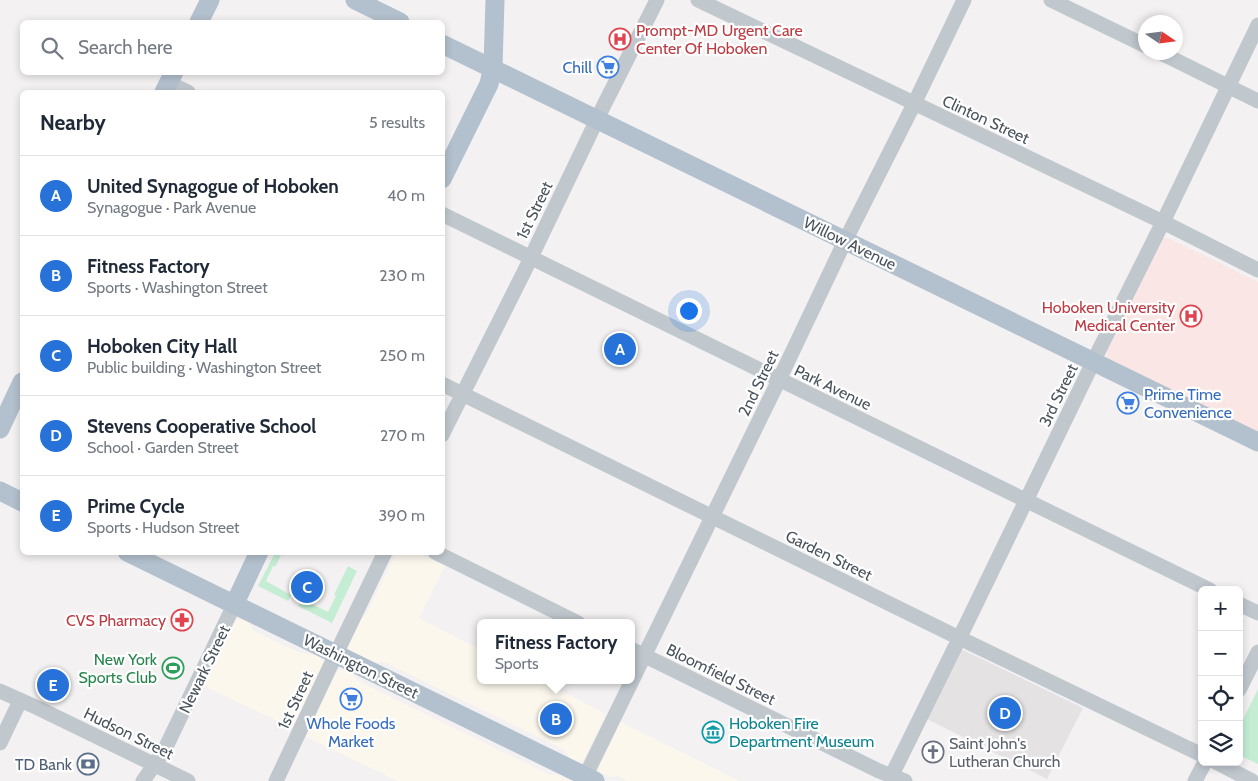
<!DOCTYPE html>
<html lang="en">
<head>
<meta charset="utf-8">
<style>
	:root { --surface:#fff; --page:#f6f6f7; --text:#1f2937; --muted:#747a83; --line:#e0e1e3; --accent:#2672d8 }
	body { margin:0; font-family:Cabin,sans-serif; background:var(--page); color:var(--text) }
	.controls { position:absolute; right:15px; bottom:15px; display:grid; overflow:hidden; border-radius:8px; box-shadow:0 2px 8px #0003 }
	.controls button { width:45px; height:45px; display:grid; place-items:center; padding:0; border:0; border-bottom:1px solid var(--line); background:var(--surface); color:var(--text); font:25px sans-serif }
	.compass { position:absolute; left:1138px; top:15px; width:45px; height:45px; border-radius:50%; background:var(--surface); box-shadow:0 2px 8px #0003; rotate:103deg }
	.you { position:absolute; left:688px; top:310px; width:18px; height:18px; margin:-12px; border:4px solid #fff; border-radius:50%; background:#1a73e8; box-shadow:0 0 0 8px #1a73e833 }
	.badge { display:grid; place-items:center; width:32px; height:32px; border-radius:50%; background:var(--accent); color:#fff; font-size:16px; font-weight:700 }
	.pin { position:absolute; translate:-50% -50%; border:2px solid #fff; box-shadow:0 1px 5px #0006 }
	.popup { position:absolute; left:477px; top:619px; width:158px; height:65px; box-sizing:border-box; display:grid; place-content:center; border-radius:8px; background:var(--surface); filter:drop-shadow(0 1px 4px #0005); font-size:16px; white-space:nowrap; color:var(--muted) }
	.popup b { font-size:19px; color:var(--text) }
	.popup::after { content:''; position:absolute; left:50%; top:100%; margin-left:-10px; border:10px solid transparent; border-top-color:var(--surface) }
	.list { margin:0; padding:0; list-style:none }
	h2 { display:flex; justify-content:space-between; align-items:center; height:65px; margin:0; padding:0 20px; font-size:21px }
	h2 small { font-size:16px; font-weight:400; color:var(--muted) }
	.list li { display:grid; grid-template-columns:32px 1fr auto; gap:15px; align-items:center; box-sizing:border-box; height:80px; padding:0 20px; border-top:1px solid var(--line) }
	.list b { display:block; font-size:19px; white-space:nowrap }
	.list p { margin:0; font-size:16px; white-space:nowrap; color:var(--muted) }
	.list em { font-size:16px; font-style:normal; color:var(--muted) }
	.icon { flex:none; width:28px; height:28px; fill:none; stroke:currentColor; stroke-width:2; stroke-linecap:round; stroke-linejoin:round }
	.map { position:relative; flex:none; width:1258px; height:781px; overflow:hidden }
	.search { position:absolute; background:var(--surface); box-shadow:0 2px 8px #0003; left:20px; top:20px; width:425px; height:55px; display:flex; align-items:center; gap:12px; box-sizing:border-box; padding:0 18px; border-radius:8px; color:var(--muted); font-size:19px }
	.panel { position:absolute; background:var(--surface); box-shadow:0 2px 8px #0003; left:20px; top:90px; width:425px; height:465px; border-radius:8px }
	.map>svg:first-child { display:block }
	.commercial { fill:#fbf7ed }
	.education { fill:#e4e2e2 }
	.medical { fill:#fae7e5 }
	.green { fill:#c4edd4 }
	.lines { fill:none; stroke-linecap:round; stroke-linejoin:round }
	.minor { stroke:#c0c8ce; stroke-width:15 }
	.major { stroke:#b3c0cd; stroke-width:19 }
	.labels { text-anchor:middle; stroke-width:4.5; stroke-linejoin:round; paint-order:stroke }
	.health-label { font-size:16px; fill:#be3a42; stroke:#fff; text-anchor:end }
	.shop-label { font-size:16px; fill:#366cbe; stroke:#fff; text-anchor:end }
	.street-label { font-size:16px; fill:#4a545d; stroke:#fff }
	.leisure-label { font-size:16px; fill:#27864d; stroke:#fff; text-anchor:end }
	.culture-label { font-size:16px; fill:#0d838f; stroke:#fff; text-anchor:start }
	.worship-label { font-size:16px; fill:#5b616d; stroke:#fff; text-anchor:start }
	.service-label { font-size:16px; fill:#4e5e75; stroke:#fff; text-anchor:end }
</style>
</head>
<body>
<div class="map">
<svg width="1258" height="781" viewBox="0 0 1258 781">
	<rect width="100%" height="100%" fill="#f3f1f1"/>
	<path class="commercial" d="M 396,553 L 417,553 L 445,566 L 419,618 L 481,650 L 481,680 L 540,680 L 606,714 L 584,759 L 582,761 L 577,761 L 570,758 L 564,750 L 559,747 L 386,663 L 382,662 L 375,663 L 349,650 L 347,645 L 361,619 L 367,613 Z
		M 237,619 L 244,620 L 249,623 L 254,631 L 300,653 L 312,654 L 320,658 L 323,661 L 323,663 L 294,729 L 202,685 L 235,620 Z
		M 339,670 L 346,670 L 349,672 L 353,674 L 358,681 L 550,775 L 560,775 L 570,781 L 398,781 L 306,737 L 336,673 Z
		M 619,721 L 740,781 L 628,781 L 617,776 L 609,777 L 599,772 L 598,766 Z"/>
	<path class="education" d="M 963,650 L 1083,708 L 1047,779 L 927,719 L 961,651 Z"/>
	<path class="medical" d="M 1164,238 L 1168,238 L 1258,282 L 1258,432 L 1107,358 L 1107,351 L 1161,240 Z"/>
	<path class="green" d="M 275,553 L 282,553 L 275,567 L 273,566 L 266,581 L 289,594 L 291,592 L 292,593 L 288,601 L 258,586 Z
		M 348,566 L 357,571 L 332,623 L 298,606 L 303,598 L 307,600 L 306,601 L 328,612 L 336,596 L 334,595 Z
		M 1258,689 L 1258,764 L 1239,755 L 1239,728 Z"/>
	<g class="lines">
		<path class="minor" d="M 698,0 L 1163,222 L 1258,270
			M 1051,0 L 1146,46
			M 1159,52 L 1258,101
			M 169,83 L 188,92
			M 442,214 L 1015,495 L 1210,590
			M 442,384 L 947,632 L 1202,755
			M 442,435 L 524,272 L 604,105 L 657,0
			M 435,552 L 578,623
			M 1239,604 L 1258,613
			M 631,649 L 879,771 L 905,781
			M 1239,690 L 1258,652
			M 0,691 L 38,708 L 188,781
			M 0,743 L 20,701
			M 1216,762 L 1252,781
			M 143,781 L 164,751 L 234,605
			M 276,781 L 336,654 L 385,552
			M 583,781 L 779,380 L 845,241 L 914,104 L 964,0
			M 889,781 L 959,639 L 1099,350 L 1163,222 L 1258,25
			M 1195,781 L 1205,762"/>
		<path class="major" d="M 355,0 L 400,22
			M 199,22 L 210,0
			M 442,44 L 1258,442
			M 164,92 L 174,72
			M 442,179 L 489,84 L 493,67 L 495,0
			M 0,429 L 22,382
			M 0,491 L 22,502
			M 127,552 L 595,781
			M 234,605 L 259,552"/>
	</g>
	<defs>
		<g id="hospital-ring" transform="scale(1.125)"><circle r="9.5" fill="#fff" stroke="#e0444e" stroke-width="1.5"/><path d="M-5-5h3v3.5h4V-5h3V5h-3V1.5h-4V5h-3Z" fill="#e0444e"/></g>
		<g id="supermarket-ring" transform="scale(1.125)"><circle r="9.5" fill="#fff" stroke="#3f7fe0" stroke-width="1.5"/><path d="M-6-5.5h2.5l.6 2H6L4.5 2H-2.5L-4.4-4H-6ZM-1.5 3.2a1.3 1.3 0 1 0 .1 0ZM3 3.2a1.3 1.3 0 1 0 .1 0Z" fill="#3f7fe0"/></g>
		<g id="pharmacy-ring" transform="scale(1.125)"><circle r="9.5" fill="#fff" stroke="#e0444e" stroke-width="1.5"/><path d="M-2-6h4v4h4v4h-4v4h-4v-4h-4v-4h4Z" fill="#e0444e"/></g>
		<g id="stadium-ring" transform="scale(1.125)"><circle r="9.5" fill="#fff" stroke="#2e9e5b" stroke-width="1.5"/><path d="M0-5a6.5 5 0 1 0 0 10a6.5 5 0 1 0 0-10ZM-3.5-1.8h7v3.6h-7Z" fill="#2e9e5b"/></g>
		<g id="museum-ring" transform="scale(1.125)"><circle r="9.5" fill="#fff" stroke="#0f9aa8" stroke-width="1.5"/><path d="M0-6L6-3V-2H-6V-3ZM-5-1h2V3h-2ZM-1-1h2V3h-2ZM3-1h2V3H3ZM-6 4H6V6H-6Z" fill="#0f9aa8"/></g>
		<g id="church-ring" transform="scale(1.125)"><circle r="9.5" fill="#fff" stroke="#6b7280" stroke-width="1.5"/><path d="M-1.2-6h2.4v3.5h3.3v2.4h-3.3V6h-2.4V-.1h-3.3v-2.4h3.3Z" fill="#6b7280"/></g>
		<g id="bank-ring" transform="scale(1.125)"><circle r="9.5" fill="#fff" stroke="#5c6f8a" stroke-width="1.5"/><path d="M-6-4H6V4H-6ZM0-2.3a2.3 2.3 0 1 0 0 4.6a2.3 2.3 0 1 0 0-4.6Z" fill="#5c6f8a"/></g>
	</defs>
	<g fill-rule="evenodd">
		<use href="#hospital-ring" x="620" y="39"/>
		<use href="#supermarket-ring" x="608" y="67"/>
		<use href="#hospital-ring" x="1191" y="316"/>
		<use href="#supermarket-ring" x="1128" y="403"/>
		<use href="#pharmacy-ring" x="182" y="620"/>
		<use href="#stadium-ring" x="173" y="668"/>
		<use href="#supermarket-ring" x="351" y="699"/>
		<use href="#museum-ring" x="713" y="732"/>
		<use href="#church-ring" x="933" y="752"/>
		<use href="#bank-ring" x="88" y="764"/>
	</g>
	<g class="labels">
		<g class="health-label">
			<text x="636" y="36" text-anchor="start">Prompt-MD Urgent Care<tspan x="636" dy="18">Center Of Hoboken</tspan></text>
			<text x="1175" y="313">Hoboken University<tspan x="1175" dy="18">Medical Center</tspan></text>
			<text x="166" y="626">CVS Pharmacy</text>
		</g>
		<g class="shop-label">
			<text x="592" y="73">Chill</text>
			<text x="1144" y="400" text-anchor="start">Prime Time<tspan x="1144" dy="18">Convenience</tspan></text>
			<text x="351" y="729" text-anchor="middle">Whole Foods<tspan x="351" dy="18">Market</tspan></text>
		</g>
		<g class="street-label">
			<text transform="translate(986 119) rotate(25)" y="6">Clinton Street</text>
			<text transform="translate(534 210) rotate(-64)" y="6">1st Street</text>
			<text transform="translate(850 243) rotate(26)" y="6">Willow Avenue</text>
			<text transform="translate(758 383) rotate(-64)" y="6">2nd Street</text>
			<text transform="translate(833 387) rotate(26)" y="6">Park Avenue</text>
			<text transform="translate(1058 395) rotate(-64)" y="6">3rd Street</text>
			<text transform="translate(829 555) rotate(26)" y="6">Garden Street</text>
			<text transform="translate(361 666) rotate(26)" y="6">Washington Street</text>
			<text transform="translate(204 669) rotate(-64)" y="6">Newark Street</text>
			<text transform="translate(721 674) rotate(26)" y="6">Bloomfield Street</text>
			<text transform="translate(295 700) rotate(-65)" y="6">1st Street</text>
			<text transform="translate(129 733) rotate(26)" y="6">Hudson Street</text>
		</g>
		<g class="leisure-label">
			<text x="157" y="665">New York<tspan x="157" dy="18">Sports Club</tspan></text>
		</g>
		<g class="culture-label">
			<text x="729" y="729">Hoboken Fire<tspan x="729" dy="18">Department Museum</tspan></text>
		</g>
		<g class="worship-label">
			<text x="949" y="749">Saint John's<tspan x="949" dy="18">Lutheran Church</tspan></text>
		</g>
		<g class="service-label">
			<text x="72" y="770">TD Bank</text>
		</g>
	</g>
</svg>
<div class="controls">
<button>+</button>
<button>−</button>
<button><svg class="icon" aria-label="locate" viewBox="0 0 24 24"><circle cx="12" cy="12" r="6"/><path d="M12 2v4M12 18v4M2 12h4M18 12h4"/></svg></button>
<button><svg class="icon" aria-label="layers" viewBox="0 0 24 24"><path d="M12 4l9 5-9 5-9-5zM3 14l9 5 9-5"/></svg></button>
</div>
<svg class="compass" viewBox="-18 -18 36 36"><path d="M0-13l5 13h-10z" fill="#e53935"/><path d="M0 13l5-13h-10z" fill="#747a83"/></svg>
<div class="you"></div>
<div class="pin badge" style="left:620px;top:349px">A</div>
<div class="pin badge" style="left:556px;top:719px">B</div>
<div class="popup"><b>Fitness Factory</b>Sports</div>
<div class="pin badge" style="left:307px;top:587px">C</div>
<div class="pin badge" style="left:1005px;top:713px">D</div>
<div class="pin badge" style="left:53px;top:685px">E</div>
<div class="search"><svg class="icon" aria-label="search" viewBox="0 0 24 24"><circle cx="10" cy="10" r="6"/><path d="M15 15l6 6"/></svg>Search here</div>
<section class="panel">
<h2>Nearby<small>5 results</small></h2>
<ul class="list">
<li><span class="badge">A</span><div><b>United Synagogue of Hoboken</b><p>Synagogue · Park Avenue</p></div><em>40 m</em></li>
<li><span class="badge">B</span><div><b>Fitness Factory</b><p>Sports · Washington Street</p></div><em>230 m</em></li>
<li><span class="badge">C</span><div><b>Hoboken City Hall</b><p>Public building · Washington Street</p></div><em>250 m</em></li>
<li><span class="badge">D</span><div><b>Stevens Cooperative School</b><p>School · Garden Street</p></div><em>270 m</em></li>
<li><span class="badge">E</span><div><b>Prime Cycle</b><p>Sports · Hudson Street</p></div><em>390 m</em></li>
</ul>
</section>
</div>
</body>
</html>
